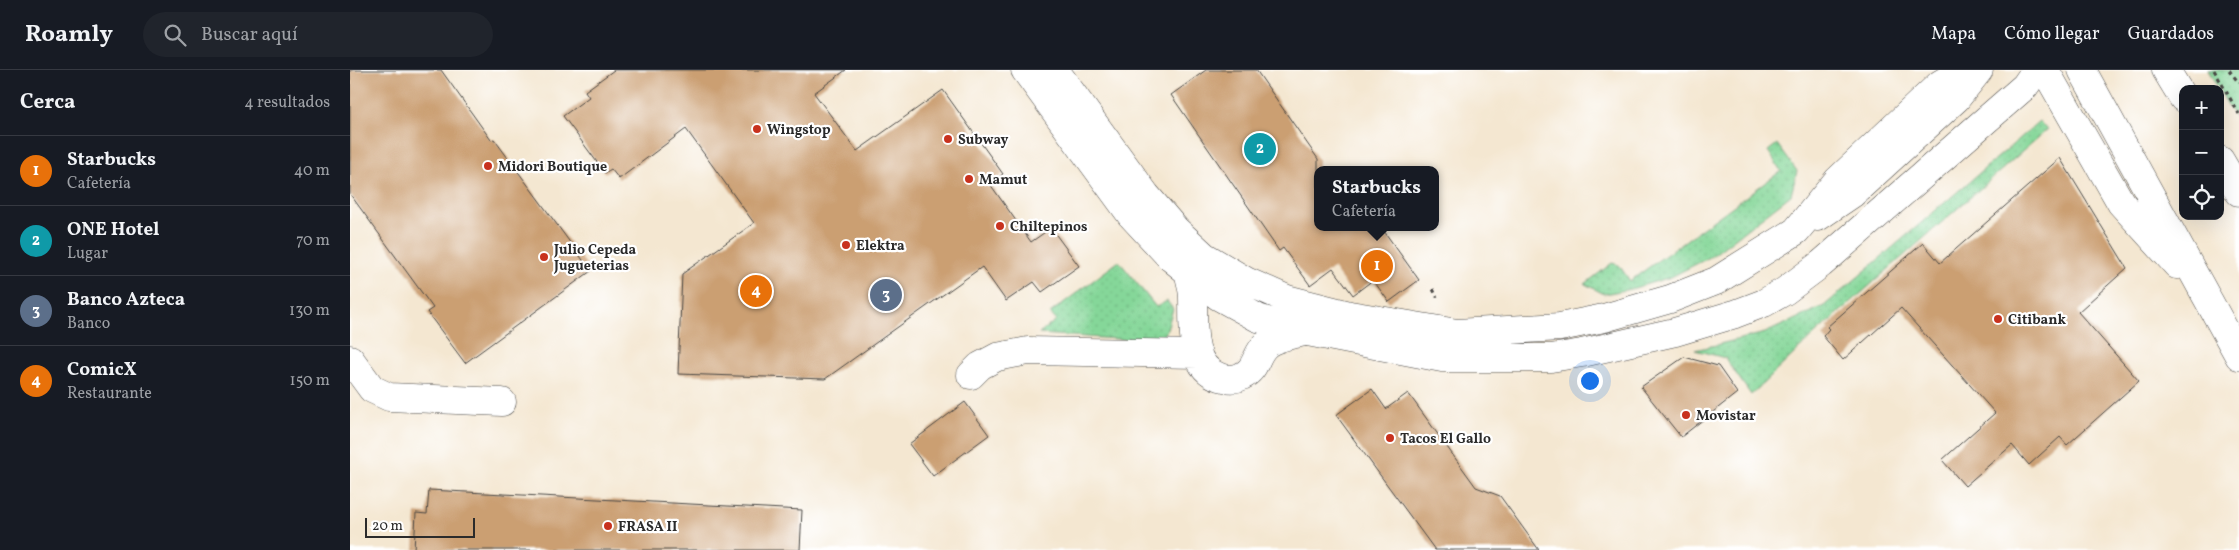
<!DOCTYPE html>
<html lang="es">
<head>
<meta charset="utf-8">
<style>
	:root { --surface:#171b24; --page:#20242c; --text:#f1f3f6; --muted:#9ea1a6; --line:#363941; --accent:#c8321e }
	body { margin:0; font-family:Vollkorn,serif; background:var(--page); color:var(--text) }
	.controls { position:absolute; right:15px; top:15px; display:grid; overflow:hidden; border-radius:10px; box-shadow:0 5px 20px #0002 }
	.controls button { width:45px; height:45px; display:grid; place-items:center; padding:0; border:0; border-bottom:1px solid var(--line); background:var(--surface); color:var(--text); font:25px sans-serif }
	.scale { position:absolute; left:15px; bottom:12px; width:110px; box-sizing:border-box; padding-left:5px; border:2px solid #2b2b2b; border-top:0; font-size:14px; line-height:18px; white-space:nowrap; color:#2b2b2b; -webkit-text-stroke:4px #fff; paint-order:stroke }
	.you { position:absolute; left:1239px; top:310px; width:18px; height:18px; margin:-12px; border:4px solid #fff; border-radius:50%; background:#1a73e8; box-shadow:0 0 0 8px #1a73e833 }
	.badge { display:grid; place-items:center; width:32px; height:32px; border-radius:50%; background:var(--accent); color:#fff; font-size:16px; font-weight:700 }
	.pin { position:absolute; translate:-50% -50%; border:2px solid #fff; box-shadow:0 1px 5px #0006 }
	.popup { position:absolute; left:964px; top:96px; width:125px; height:65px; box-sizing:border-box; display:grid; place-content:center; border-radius:10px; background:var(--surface); filter:drop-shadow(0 1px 4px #0005); font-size:16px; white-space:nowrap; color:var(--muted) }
	.popup b { font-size:19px; color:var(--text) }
	.popup::after { content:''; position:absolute; left:50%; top:100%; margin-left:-10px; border:10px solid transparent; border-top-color:var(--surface) }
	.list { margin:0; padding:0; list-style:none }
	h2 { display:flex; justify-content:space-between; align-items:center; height:65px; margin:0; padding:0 20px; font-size:21px }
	h2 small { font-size:16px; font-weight:400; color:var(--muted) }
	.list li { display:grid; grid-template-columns:32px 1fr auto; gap:15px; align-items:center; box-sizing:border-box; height:70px; padding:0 20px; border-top:1px solid var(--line) }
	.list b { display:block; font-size:19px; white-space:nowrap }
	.list p { margin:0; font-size:16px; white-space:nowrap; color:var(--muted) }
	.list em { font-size:16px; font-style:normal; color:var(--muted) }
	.icon { flex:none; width:28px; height:28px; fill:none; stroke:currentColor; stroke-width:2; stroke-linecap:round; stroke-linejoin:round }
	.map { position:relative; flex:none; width:1889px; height:480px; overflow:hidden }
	header { display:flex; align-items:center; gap:30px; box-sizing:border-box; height:70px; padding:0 25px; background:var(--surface); border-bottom:1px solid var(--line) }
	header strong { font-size:24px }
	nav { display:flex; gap:28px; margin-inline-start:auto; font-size:18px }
	.search { width:350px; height:45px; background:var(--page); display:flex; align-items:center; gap:12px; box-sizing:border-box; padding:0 18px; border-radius:28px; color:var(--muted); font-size:19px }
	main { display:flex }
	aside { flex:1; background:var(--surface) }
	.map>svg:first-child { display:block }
	.park { fill:url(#park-dots); stroke:#588162 }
	.building { fill:#cb9f72 }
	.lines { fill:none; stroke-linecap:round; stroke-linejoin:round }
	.tertiary-casing { stroke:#494744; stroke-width:29 }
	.secondary-casing { stroke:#494744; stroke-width:29 }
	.trunk-casing { stroke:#494744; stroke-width:29 }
	.path { stroke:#494744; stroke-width:3; stroke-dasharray:4 4; stroke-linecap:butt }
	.tertiary { stroke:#fff; stroke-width:28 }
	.secondary { stroke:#fff; stroke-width:28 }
	.trunk { stroke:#fff; stroke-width:28 }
	.poi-dot { fill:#c8321e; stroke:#fff; stroke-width:2 }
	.labels { text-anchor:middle; stroke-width:4.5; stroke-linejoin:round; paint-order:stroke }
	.poi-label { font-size:14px; font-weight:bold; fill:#2b2b2b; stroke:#fff; text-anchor:start }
</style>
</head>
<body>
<header>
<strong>Roamly</strong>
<div class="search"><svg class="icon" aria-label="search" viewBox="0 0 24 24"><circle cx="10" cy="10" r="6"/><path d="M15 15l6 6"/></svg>Buscar aquí</div>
<nav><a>Mapa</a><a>Cómo llegar</a><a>Guardados</a></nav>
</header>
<main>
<aside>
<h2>Cerca<small>4 resultados</small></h2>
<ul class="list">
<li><span class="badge" style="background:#e8710a">1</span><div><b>Starbucks</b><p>Cafetería</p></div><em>40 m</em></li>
<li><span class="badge" style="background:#0f9aa8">2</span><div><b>ONE Hotel</b><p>Lugar</p></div><em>70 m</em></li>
<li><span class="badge" style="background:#5c6f8a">3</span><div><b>Banco Azteca</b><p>Banco</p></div><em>130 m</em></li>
<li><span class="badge" style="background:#e8710a">4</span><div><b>ComicX</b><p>Restaurante</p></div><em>150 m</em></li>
</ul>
</aside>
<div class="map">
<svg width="1889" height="480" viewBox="0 0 1889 480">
	<defs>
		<pattern id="park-dots" width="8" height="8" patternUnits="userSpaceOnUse" patternTransform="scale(1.25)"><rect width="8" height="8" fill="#85d799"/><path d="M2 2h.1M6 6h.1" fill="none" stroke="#73b984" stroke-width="1.8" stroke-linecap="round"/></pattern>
	</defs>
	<rect width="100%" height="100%" fill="#fff"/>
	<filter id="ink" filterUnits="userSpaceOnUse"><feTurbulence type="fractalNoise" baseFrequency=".02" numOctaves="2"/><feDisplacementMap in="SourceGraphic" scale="10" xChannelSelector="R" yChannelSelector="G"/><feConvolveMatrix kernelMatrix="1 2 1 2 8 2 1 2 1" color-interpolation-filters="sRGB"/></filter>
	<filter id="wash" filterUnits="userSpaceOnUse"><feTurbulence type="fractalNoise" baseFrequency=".0096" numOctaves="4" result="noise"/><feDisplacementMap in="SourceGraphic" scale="20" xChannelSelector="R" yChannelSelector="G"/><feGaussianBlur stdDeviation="1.12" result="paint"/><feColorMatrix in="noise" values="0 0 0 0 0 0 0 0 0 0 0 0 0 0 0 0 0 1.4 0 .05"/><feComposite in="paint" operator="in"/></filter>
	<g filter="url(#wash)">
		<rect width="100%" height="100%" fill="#f4e7d1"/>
		<path class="park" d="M 1858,0 L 1889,0 L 1889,55 Z
			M 1689,52 L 1698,59 L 1467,262 L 1401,325 L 1375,288 L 1345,280 L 1415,263 L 1474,236 Z
			M 1427,74 L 1447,101 L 1441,125 L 1362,186 L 1321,207 L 1281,219 L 1254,224 L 1235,214 L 1262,193 L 1269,195 L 1280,211 L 1431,101 L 1418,81 Z
			M 769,191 L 806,237 L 817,231 L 823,239 L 813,272 L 689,264 L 706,250 L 700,243 Z"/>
		<g id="blocks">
			<path class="building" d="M 0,0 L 91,0 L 141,70 L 144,69 L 241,201 L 115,293 L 77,242 L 83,238 L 0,124 Z
				M 264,0 L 496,0 L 464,23 L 507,81 L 593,20 L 653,104 L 640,114 L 681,172 L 701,158 L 729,196 L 692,222 L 684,212 L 656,231 L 632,197 L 475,309 L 328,304 L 332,204 L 404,153 L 336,59 L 269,109 L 261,99 L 255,103 L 213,46 L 239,27 L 235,21 Z
				M 856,0 L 906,0 L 968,89 L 968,157 L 1031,157 L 1069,210 L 1039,232 L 1023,210 L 1003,225 L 983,198 L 960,215 L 933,178 L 929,181 L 821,25 Z
				M 1710,88 L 1777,198 L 1728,242 L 1789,311 L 1717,375 L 1710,367 L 1679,395 L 1662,375 L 1615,416 L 1592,390 L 1645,343 L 1551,238 L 1493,290 L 1473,266 L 1479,259 L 1477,257 L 1573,173 L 1590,193 Z
				M 1334,287 L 1368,296 L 1387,323 L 1331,367 L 1291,317 Z
				M 1022,319 L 1036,339 L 1058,323 L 1126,417 L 1150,426 L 1189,480 L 1085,480 L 986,345 Z
				M 615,332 L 639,365 L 583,406 L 559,374 Z
				M 79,420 L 452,440 L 450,480 L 64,480 L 66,443 L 77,444 Z"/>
		</g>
	</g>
	<g filter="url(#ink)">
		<use href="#blocks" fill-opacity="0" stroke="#494744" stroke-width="1"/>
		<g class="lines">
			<g class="tertiary-casing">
				<path id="tertiary" d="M 675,0 L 781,145 L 820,187 L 868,226 L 908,248 L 942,259 L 1092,288 L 1201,288 L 1232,283 L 1325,262 L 1385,244 L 1414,233 L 1435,221 L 1471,194 L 1675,16 L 1686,0
					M 705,0 L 796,125 L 826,160 L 854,186 L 896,211 L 937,229 L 1000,245 L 1107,263 L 1210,257 L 1254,248 L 1320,229 L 1366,211 L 1446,161 L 1488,110 L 1590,14 L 1614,0
					M 1468,147 L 1502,124 L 1606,29 L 1629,0
					M 838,201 C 840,210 843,219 843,228 C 844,253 838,297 870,307 C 877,309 885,310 892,306 C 907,299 905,285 915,276 C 924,267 943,265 955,262
					M 0,289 L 22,319 L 39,327 L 152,332
					M 621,305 L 630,296 L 647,287 L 678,281 L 848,284"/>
			</g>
			<g class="secondary-casing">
				<path id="secondary" d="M 1695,0 L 1771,133 L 1827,195
					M 1732,0 L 1889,286"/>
			</g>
			<g class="trunk-casing">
				<path id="trunk" d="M 1816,0 L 1833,28
					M 1870,90 L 1889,122"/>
			</g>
			<path class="path" d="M 1864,0 L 1889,44
				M 1879,0 L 1889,13
				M 1083,219 L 1087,227"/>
			<use href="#tertiary" class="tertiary"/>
			<use href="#secondary" class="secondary"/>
			<use href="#trunk" class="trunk"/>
		</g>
	</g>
	<g class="poi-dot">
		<circle cx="407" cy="59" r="5"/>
		<circle cx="598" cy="69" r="5"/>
		<circle cx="138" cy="96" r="5"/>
		<circle cx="619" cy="109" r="5"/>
		<circle cx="650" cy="156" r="5"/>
		<circle cx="496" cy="175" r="5"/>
		<circle cx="194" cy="187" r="5"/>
		<circle cx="1648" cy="249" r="5"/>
		<circle cx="1336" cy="345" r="5"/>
		<circle cx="1040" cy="368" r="5"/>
		<circle cx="258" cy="456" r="5"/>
	</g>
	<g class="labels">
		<g class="poi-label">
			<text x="417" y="64">Wingstop</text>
			<text x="608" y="74">Subway</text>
			<text x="148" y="101">Midori Boutique</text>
			<text x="629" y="114">Mamut</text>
			<text x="660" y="161">Chiltepinos</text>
			<text x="506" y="180">Elektra</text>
			<text x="204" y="184">Julio Cepeda<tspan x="204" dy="16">Jugueterias</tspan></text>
			<text x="1658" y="254">Citibank</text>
			<text x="1346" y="350">Movistar</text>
			<text x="1050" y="373">Tacos El Gallo</text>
			<text x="268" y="461">FRASA II</text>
		</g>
	</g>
</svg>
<div class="controls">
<button>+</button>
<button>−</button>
<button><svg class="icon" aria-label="locate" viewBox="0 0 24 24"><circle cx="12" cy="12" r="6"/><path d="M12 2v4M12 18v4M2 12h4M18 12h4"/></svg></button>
</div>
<div class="scale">20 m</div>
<div class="you"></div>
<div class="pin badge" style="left:1027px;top:196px;background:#e8710a">1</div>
<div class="popup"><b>Starbucks</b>Cafetería</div>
<div class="pin badge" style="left:910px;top:79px;background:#0f9aa8">2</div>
<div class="pin badge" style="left:536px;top:225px;background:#5c6f8a">3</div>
<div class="pin badge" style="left:406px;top:221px;background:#e8710a">4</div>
</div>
</main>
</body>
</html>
